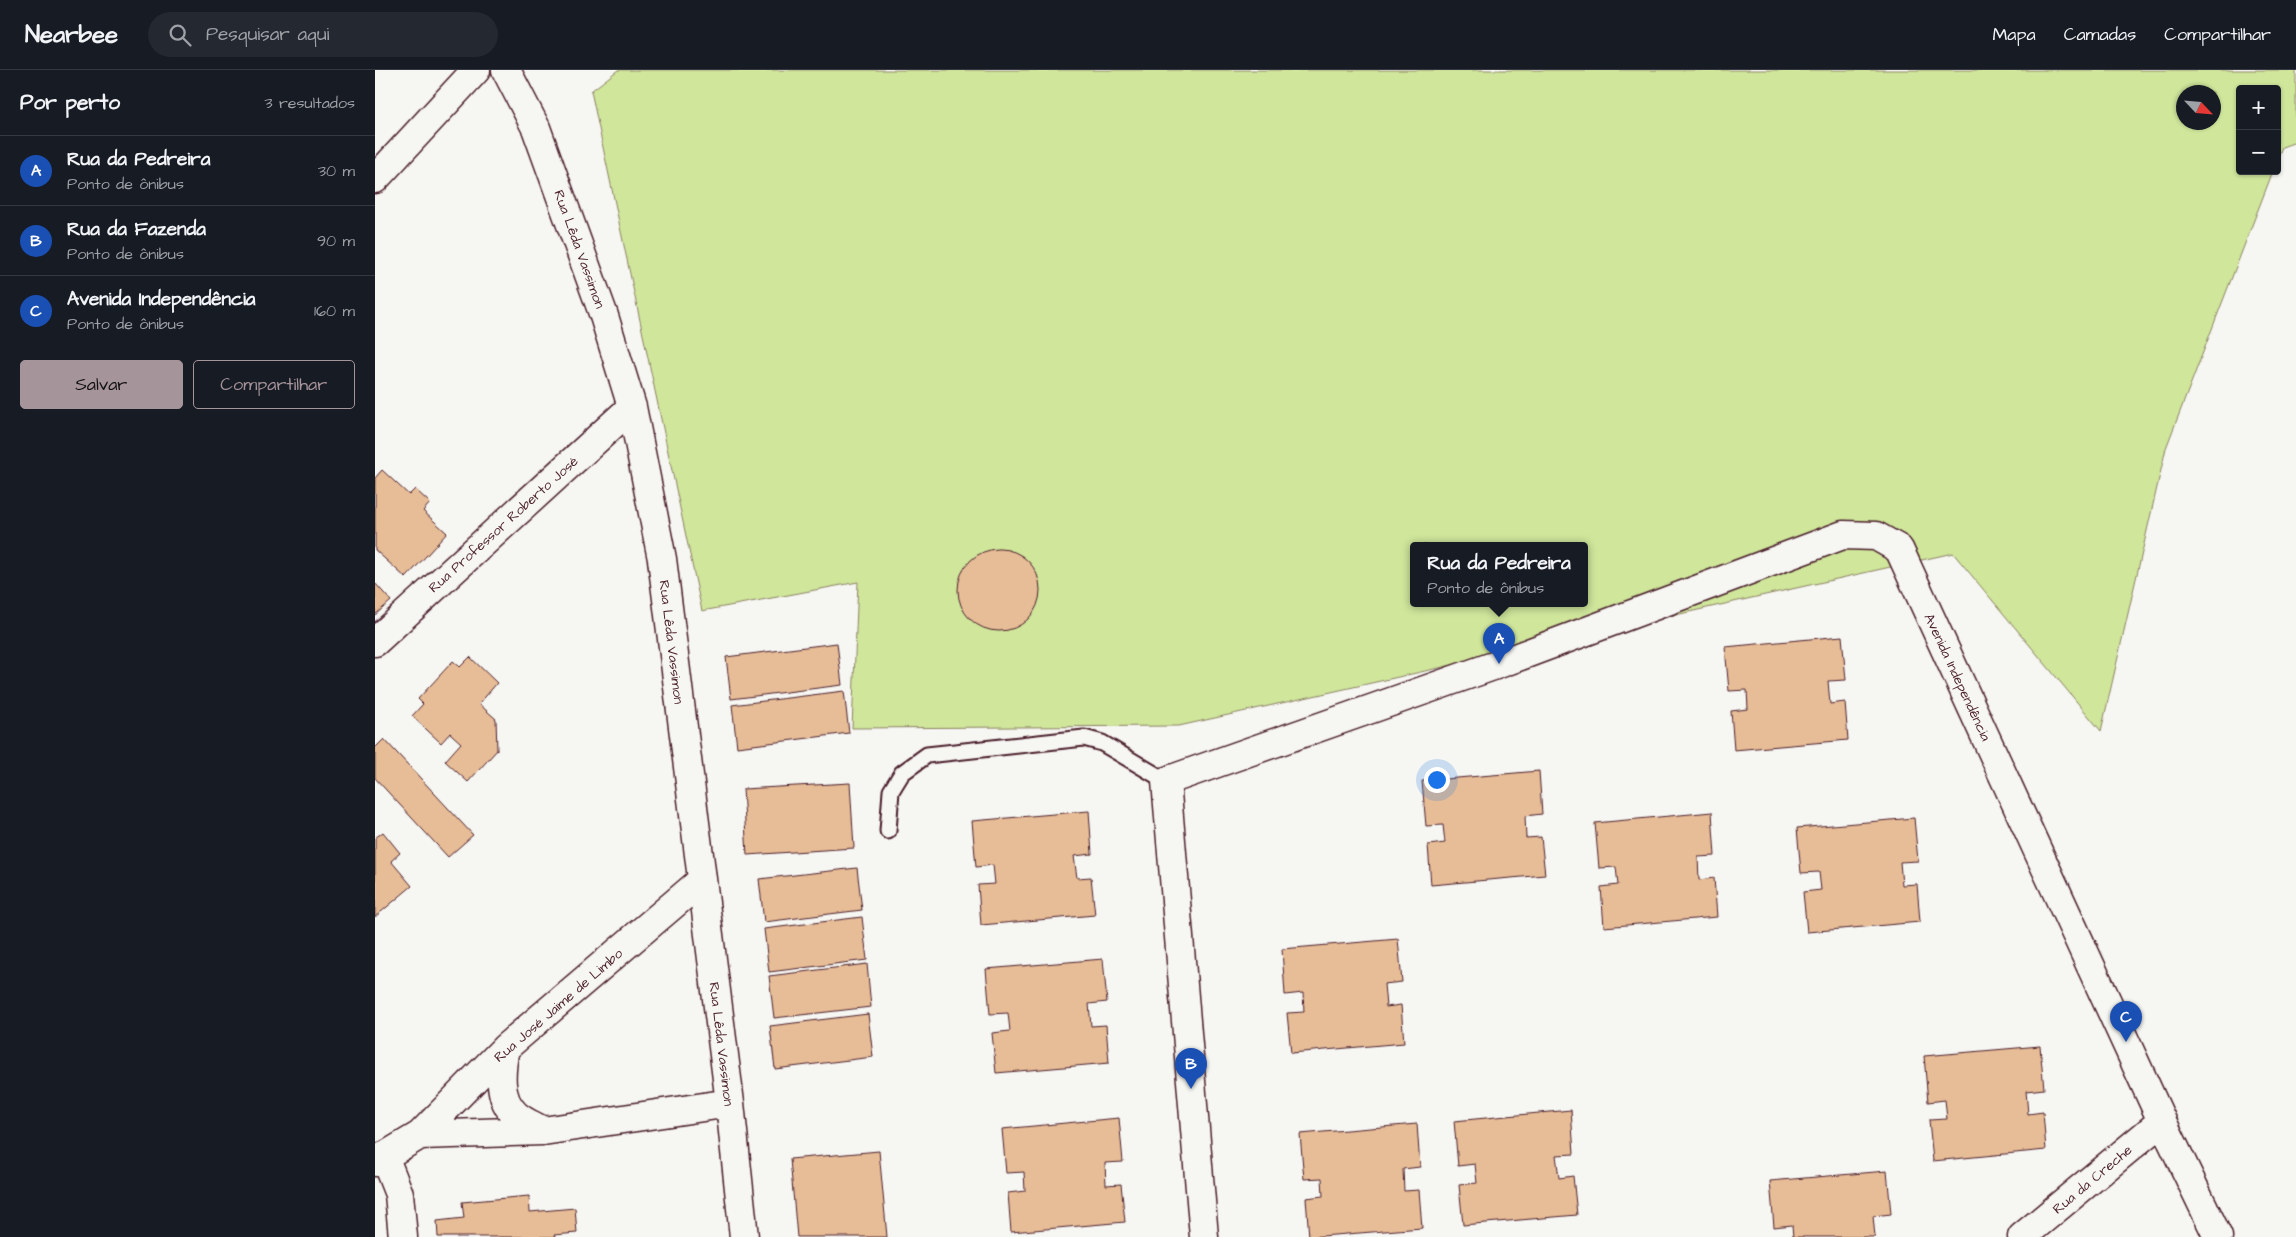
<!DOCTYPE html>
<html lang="pt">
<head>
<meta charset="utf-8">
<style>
	:root { --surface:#171b24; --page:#242831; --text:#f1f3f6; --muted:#9ea1a6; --line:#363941; --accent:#a6949b }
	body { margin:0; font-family:"Architects Daughter",sans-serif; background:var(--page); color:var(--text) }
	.controls { position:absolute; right:15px; top:15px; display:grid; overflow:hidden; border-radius:5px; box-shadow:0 1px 4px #0004 }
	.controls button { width:45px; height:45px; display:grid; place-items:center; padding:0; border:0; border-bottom:1px solid var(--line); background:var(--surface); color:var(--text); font:25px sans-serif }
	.compass { position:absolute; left:1801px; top:15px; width:45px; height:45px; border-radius:50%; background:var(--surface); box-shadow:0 1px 4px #0004; rotate:116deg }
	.you { position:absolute; left:1061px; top:709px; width:18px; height:18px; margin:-12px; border:4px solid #fff; border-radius:50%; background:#1a73e8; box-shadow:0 0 0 8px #1a73e833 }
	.badge { display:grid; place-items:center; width:32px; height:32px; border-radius:50%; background:var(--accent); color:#fff; font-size:16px; font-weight:700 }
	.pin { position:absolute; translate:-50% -41px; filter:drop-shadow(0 1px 2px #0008) }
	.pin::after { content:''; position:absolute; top:26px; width:18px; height:15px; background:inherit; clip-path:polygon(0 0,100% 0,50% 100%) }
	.popup { position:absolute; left:1035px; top:472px; width:178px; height:65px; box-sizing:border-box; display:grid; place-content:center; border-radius:5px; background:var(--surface); filter:drop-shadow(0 1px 4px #0005); font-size:16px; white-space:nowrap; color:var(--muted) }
	.popup b { font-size:19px; color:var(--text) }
	.popup::after { content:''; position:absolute; left:50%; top:100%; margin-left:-10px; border:10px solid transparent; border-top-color:var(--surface) }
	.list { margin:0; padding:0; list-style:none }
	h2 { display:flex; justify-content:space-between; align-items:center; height:65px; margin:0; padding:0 20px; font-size:21px }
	h2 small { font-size:16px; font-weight:400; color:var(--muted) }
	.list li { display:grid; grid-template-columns:32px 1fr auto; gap:15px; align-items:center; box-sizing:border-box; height:70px; padding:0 20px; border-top:1px solid var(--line) }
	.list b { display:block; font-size:19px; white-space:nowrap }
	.list p { margin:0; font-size:16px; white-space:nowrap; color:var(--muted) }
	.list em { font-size:16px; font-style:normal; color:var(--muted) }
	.actions { display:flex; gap:10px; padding:15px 20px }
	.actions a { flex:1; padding:11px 0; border:1px solid var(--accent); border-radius:5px; text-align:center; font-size:18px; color:var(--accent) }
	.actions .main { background:var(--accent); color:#111 }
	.icon { flex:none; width:28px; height:28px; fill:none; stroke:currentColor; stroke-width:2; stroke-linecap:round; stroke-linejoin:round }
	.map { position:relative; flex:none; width:1921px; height:1167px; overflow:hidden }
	header { display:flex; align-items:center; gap:30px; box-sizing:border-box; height:70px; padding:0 25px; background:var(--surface); border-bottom:1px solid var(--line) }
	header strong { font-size:24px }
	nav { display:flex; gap:28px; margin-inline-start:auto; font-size:18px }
	.search { width:350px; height:45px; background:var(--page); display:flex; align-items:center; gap:12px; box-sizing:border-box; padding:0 18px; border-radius:28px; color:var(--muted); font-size:19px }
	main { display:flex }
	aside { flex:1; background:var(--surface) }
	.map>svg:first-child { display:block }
	.green { fill:#cfe69b; stroke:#8c8263; fill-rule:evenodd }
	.building { fill:#e7bd97; stroke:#4a1f2b }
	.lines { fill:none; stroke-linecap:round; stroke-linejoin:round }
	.service-casing { stroke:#4a1f2b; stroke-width:19 }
	.minor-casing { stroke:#4a1f2b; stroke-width:31 }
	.service { stroke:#f6f6f2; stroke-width:15 }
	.minor { stroke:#f6f6f2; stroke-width:28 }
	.labels { text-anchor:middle; stroke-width:4; stroke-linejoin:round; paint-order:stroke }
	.street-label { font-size:14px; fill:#4a1f2b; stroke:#f6f6f2 }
</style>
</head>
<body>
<header>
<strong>Nearbee</strong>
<div class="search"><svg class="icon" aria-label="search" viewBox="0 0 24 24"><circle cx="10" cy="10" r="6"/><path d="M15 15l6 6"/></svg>Pesquisar aqui</div>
<nav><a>Mapa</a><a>Camadas</a><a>Compartilhar</a></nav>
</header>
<main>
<aside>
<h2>Por perto<small>3 resultados</small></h2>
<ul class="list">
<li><span class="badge" style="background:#1a4fb4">A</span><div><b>Rua da Pedreira</b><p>Ponto de ônibus</p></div><em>30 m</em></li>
<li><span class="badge" style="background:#1a4fb4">B</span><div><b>Rua da Fazenda</b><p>Ponto de ônibus</p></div><em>90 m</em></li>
<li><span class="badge" style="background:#1a4fb4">C</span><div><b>Avenida Independência</b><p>Ponto de ônibus</p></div><em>160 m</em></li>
</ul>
<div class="actions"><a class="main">Salvar</a><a>Compartilhar</a></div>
</aside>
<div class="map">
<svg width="1921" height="1167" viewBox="0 0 1921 1167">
	<rect width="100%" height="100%" fill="#f6f6f2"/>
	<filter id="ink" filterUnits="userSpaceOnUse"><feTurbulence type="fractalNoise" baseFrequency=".02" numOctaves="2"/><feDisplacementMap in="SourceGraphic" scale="10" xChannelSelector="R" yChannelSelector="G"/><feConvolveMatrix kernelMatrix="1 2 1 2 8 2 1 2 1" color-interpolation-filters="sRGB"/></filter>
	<g filter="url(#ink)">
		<path class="green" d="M 243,0 L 1921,0 L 1921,72 L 1907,77 L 1902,90 L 1902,19 L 1865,19 L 1865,101 L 1898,101 L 1791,378 L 1726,661 L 1578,483 L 804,656 L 477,658 L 483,512 L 327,541 L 216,21 ZM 1808,22 L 1838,22 L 1838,52 L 1808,52 ZM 1039,475 L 1209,475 L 1209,533 L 1039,533 Z"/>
		<path class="building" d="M 7,400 L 34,425 L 40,419 L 55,433 L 48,441 L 72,463 L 31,508 L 0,480 L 0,408 Z
			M583 520a41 41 0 1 1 82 0a41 41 0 1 1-82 0Z
			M 0,513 L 16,531 L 0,545 Z
			M 1467,566 L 1471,610 L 1453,611 L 1455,634 L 1470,632 L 1473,670 L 1359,680 L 1356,641 L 1373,639 L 1372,620 L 1354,621 L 1350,577 Z
			M 462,573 L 467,615 L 356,629 L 351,587 Z
			M 95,587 L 122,613 L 104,634 L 121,649 L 122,680 L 93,712 L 70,691 L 86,673 L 75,663 L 66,673 L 37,646 L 48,634 L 43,629 L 78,591 L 85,597 Z
			M 469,621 L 474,663 L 362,677 L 357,635 Z
			M 9,669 L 98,765 L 73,787 L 0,708 L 0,678 Z
			M 1164,701 L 1167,744 L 1150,746 L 1151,768 L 1166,767 L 1170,805 L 1056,815 L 1053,775 L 1070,773 L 1068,755 L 1051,756 L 1047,711 Z
			M 475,713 L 479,778 L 372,785 L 368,719 Z
			M 714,741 L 717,784 L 699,786 L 702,808 L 716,807 L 720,845 L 606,855 L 603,815 L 620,814 L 618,795 L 601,797 L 597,751 Z
			M 1337,742 L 1340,786 L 1323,787 L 1324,810 L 1339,808 L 1342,847 L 1229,857 L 1226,817 L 1243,815 L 1241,797 L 1224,798 L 1220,753 Z
			M 1539,748 L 1543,791 L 1525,792 L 1527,815 L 1542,814 L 1545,852 L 1432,862 L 1428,822 L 1446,820 L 1444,802 L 1426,803 L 1422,758 Z
			M 8,762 L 25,783 L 16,791 L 37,816 L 0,847 L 0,768 Z
			M 482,798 L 487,840 L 389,852 L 384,809 Z
			M 487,847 L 492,890 L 394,902 L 389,859 Z
			M 1023,869 L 1027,912 L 1009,914 L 1011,937 L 1026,935 L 1029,973 L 916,983 L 912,943 L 929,942 L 928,923 L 910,925 L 907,879 Z
			M 728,889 L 732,932 L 714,934 L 716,956 L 731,955 L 734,993 L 621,1003 L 617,963 L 635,961 L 633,943 L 615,944 L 611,899 Z
			M 492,894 L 496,937 L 399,948 L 394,906 Z
			M 493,944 L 498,987 L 400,999 L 395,956 Z
			M 1665,976 L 1669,1019 L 1651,1021 L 1653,1044 L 1668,1042 L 1671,1080 L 1558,1091 L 1554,1050 L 1572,1049 L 1570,1030 L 1553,1032 L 1549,986 Z
			M 1196,1040 L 1199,1084 L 1181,1085 L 1184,1108 L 1198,1106 L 1202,1145 L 1088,1155 L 1084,1115 L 1102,1113 L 1100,1094 L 1083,1096 L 1079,1051 Z
			M 744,1048 L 748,1092 L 730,1093 L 731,1115 L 746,1114 L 750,1152 L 636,1162 L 633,1123 L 650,1121 L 649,1102 L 631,1103 L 627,1059 Z
			M 1042,1054 L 1045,1097 L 1028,1099 L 1029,1121 L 1044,1120 L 1047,1158 L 934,1167 L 931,1128 L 948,1126 L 947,1108 L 929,1109 L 925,1064 Z
			M 504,1081 L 512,1167 L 422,1167 L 415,1089 Z
			M 1512,1101 L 1516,1144 L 1498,1146 L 1500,1167 L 1418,1167 L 1417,1155 L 1399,1157 L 1395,1111 Z
			M 154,1126 L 155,1142 L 200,1138 L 202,1163 L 179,1165 L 180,1167 L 63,1167 L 62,1151 L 89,1148 L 87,1132 Z"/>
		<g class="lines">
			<g class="service-casing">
				<path id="service" d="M 513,761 L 516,721 L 527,703 L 552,685 L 709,668 L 727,673 L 791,711"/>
			</g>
			<g class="minor-casing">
				<path id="minor" d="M 131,0 L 161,58 L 229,246 L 257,337 L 287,489 L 355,1033 L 369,1167
					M 0,109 L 101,0
					M 0,572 L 257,337
					M 130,978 C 126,999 122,1029 141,1045 C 148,1052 160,1056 168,1061
					M 45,1065 L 168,1061 L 355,1033
					M 9,1086 L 24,1124 L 28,1167
					M 0,1092 L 45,1065 L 130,978 L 326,811
					M 829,1167 L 791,711 L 1124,594 L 1468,465 L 1501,466 L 1524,479 L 1787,1051 L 1843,1167
					M 1647,1167 L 1787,1051"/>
			</g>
			<use href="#service" class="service"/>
			<use href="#minor" class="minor"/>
		</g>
	</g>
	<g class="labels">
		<g class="street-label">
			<text transform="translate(205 179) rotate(70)" y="5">Rua Lêda Vassimon</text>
			<text transform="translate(128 454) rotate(-42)" y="5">Rua Professor Roberto José</text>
			<text transform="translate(297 572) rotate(83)" y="5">Rua Lêda Vassimon</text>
			<text transform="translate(1583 607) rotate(65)" y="5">Avenida Independência</text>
			<text transform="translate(183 935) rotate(-41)" y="5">Rua José Jaime de Limbo</text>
			<text transform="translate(347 974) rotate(83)" y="5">Rua Lêda Vassimon</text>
			<text transform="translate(1717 1109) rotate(-40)" y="5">Rua da Creche</text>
		</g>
	</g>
</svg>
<div class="controls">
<button>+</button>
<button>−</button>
</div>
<svg class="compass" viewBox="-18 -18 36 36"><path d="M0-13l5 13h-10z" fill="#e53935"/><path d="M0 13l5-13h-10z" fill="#9ea1a6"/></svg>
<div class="you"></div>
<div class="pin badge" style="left:1124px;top:594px;background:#1a4fb4">A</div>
<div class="popup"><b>Rua da Pedreira</b>Ponto de ônibus</div>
<div class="pin badge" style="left:816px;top:1019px;background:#1a4fb4">B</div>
<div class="pin badge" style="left:1751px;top:972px;background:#1a4fb4">C</div>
</div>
</main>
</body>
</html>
